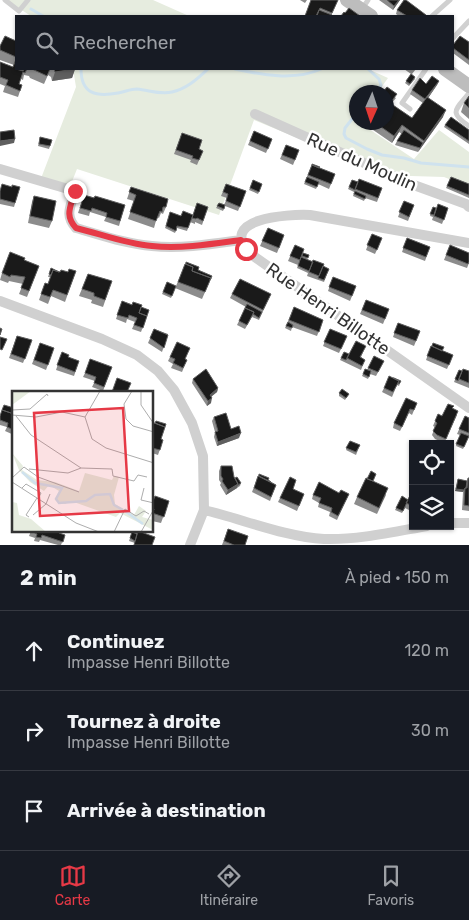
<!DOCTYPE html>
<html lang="fr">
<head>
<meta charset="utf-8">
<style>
	:root { --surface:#171b24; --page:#20242c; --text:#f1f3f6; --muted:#9ea1a6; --line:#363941; --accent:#e63946 }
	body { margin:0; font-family:Rubik,sans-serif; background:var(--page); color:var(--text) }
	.controls { position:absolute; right:15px; bottom:15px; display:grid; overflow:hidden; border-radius:0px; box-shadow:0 1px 4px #0004 }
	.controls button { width:45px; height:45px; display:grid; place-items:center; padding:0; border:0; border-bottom:1px solid var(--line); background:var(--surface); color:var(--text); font:25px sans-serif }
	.compass { position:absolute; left:349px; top:85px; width:45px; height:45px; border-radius:50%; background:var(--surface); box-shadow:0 1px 4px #0004; rotate:183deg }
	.stop { position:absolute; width:15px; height:15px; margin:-11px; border:4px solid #e63946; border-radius:50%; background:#fff }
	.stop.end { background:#e63946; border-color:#fff; box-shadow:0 1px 5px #0008 }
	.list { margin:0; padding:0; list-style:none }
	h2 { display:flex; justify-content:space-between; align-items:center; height:65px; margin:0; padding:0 20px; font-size:21px }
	h2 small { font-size:16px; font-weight:400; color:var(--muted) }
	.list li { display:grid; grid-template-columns:32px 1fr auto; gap:15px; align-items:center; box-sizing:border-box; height:80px; padding:0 20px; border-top:1px solid var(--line) }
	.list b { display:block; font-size:19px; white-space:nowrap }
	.list p { margin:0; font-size:16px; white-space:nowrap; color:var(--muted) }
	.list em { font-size:16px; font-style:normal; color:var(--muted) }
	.icon { flex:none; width:28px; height:28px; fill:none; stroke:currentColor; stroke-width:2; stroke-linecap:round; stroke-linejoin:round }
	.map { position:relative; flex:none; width:469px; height:545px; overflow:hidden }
	.search { position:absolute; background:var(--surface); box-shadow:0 1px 4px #0004; left:15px; right:15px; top:15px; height:55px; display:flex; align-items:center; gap:12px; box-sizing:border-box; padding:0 18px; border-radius:0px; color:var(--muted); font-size:19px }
	.sheet { height:305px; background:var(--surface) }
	nav { display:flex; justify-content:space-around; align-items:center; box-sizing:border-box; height:70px; border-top:1px solid var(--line); background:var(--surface); font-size:14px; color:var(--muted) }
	nav a { display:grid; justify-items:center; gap:2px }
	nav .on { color:var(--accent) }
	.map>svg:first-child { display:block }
	.green { fill:#e6ecdf }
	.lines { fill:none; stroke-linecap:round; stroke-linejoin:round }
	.stream { stroke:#cfe2ee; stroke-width:3 }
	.lane { stroke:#d0d0d0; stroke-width:5 }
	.street { stroke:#d0d0d0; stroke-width:10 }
	.secondary { stroke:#bdbdbd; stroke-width:14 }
	.wall { fill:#8c8c8c }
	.shaded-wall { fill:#5f5f5f }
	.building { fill:#1a1a1a; stroke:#5f5f5f }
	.route { stroke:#e63946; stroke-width:6 }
	.labels { text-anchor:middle; stroke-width:5; stroke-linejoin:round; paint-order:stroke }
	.street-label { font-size:18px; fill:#333; stroke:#fff }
	.inset-river { fill:none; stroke:#cfe2ee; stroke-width:2.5 }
	.inset-road { fill:none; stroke:#adadad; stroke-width:1 }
	.view { fill:#e63946; fill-opacity:0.15; stroke:#e63946; stroke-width:2.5 }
	.inset-edge { fill:none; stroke:#333; stroke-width:2.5 }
</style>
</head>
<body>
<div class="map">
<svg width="469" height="545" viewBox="0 0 469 545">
	<rect width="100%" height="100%" fill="#fff"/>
	<path class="green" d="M 6,0 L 153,0 L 189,16 L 31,16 Z
		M 73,69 L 368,69 L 388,78 L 378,92 L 356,92 L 356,122 L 360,123 L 414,159 L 439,130 L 469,152 L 469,187 L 444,177 L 378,175 L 317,146 L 254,120 L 219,215 L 77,169 L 69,189 L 40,181 L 76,87 Z"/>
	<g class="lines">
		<path class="stream" d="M 31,9 L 43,16
			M 81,69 C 81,94 96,97 118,93 C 125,92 130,89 137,89 C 149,90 160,95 172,92 C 187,89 198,78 208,69
			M 235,69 C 262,75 295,81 321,69
			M 368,69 L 379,79 L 381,85 L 377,92
			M 356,114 L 345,128 L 344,134 L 346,138 L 367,149 L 382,155 L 404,158 L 421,163 L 469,167"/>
		<path class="lane" d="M 5,0 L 19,11 L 28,0
			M 362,9 L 368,0
			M 432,16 L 450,0
			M 453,38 L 469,21
			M 469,93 C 456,110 448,112 469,126
			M 410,109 L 402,103 L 426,69"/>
		<path class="street" d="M 255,114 L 411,184 L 466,204 L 469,207
			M 0,169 L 75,191 C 71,206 64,215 76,228 C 101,235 126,244 152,246 C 181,249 212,244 241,240
			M 469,243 L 310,215 C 289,214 214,218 252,255 L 469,408
			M 0,301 L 102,339 L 137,355 L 158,371 L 174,390 L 192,423 L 203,456 L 204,510 L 190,545
			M 204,510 C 242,519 286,537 324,539 C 358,540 393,532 427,526
			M 450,523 L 469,523"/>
		<path class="secondary" d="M 347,0 L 371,16
			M 445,69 L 469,86"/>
	</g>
	<path class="wall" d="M 300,0 L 307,0 L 305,3 Z
		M 311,0 L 338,0 L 331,16 L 305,16 Z
		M 379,0 L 400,0 L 393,10 Z
		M 397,10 L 426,16 L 399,16 L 396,14 Z
		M 16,41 L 16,69 L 75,69 L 72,78 L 52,81 L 51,77 L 48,75 L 44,84 L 30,78 L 29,76 L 24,75 L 23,80 L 21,79 L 19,84 L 22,85 L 18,97 L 3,92 L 5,86 L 0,84 L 0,62 L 13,67 L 14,65 L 0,60 L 0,46 Z
		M 469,42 L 469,65 L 453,53 L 453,45 Z
		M 404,69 L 416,69 L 412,74 L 415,79 L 409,86 L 405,83 L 411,74 Z
		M 439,81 L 437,85 L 428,98 L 443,117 L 418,152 L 395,145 L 397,141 L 402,134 L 399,132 L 392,143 L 363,123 L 363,122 L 386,122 L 386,92 L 396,98 L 391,104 L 412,118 L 423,103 L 410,94 L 412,90 L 426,84 Z
		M 469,96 L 469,119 L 461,112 L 464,103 Z
		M 445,125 L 469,130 L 469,144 L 444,127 Z
		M 254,131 L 272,139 L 266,153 L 248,145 Z
		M 182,133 L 199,149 L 203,151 L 197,165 L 190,162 L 191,160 L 174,154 Z
		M 40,137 L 52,140 L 49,149 L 38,146 Z
		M 286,145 L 299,150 L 293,165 L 280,159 Z
		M 312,164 L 319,168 L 335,174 L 329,189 L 318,184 L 316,189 L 304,184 Z
		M 451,177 L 469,184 L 469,198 L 446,188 Z
		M 253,180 L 262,184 L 258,194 L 249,190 Z
		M 352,180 L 358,182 L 382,188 L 377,202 L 365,198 L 364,201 L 353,196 L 354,192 L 348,189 Z
		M 226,184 L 246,191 L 238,211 L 225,206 L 223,211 L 216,208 L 219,203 L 224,205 L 227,198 L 221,196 Z
		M 12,187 L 20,187 L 14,207 L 0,204 L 0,190 Z
		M 131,187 L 166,207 L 163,214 L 161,213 L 159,218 L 157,217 L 154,228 L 128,219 L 134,201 L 127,199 Z
		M 84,195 L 125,205 L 119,226 L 104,221 L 106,217 L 90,212 L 89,216 L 78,213 Z
		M 34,196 L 52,221 L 49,228 L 28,223 L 32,202 Z
		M 404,201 L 414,205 L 408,221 L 398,217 Z
		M 208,207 L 202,225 L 195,222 L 195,224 L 190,222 L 187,231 L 177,228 L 175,233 L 165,228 L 170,212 L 181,216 L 193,215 Z
		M 433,207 L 436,208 L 448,208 L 442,224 L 432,220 L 433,217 L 430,216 Z
		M 268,228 L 284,235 L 277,253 L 260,246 Z
		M 372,234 L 382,238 L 375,254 L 366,250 Z
		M 407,238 L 430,247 L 425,261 L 402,252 Z
		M 295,245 L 303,253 L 309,255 L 307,259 L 329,269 L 324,282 L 307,276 L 308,273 L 297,268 L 298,265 L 288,261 Z
		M 450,245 L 469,263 L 467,268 L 444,260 Z
		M 24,260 L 39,266 L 27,297 L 19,294 L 23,284 L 9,281 L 8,283 L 0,280 L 2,273 Z
		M 186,262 L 198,270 L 212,276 L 202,299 L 175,288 L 171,298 L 162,294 L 167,282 L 176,286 Z
		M 51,268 L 60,272 L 68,272 L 76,271 L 65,302 L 51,296 L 48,304 L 39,300 L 45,283 L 48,284 L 50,277 L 48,277 Z
		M 88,274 L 112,281 L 103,307 L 91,303 L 92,300 L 79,296 Z
		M 333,277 L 356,286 L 350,301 L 328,291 Z
		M 232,294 L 271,294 L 259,320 L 252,317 L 245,329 L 237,325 L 246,307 L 230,298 Z
		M 366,300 L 389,309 L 383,324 L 360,314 Z
		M 122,301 L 149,310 L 141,332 L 132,329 L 135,322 L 127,319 L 126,323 L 116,319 Z
		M 294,307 L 323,320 L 317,336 L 292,327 L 291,331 L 285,328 Z
		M 398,323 L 420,331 L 414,346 L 393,337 Z
		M 154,329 L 168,334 L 162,352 L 148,343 Z
		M 330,329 L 347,336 L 339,353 L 323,346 Z
		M 17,336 L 32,340 L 23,363 L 9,358 Z
		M 40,343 L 54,348 L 46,370 L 32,364 Z
		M 431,346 L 453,355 L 447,369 L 426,360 Z
		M 364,350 L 361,357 L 365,360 L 361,370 L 340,360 L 341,358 L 349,354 Z
		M 62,352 L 68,357 L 79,361 L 74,376 L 56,370 Z
		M 374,356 L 384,361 L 376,376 L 370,374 L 368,379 L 362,376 L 365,369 L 367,370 Z
		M 170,357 L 187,360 L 182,372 L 171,368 L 173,364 L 168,361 Z
		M 112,367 L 103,391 L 92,387 L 95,381 L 83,377 L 85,373 Z
		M 459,370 L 462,371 L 469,371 L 469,388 L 454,382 Z
		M 193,379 L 218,388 L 217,392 L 211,397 L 211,403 L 207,406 L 192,383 Z
		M 401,381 L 399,386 L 397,385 L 392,397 L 382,392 L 384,388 Z
		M 339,393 L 349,394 L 345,400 L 339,396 Z
		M 417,403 L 412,415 L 409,413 L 400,431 L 393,428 L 394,423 Z
		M 453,408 L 457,415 L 444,443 L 435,439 L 432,435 L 435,427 L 433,426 L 438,414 L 442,416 Z
		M 13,414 L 14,414 L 14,435 L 5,431 L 7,427 L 0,425 L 0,416 Z
		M 465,416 L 469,418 L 469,438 L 468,438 L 463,449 L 456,446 L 460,435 L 457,434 Z
		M 214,417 L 239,438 L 217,446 L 214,437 L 215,432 L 212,421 Z
		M 152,427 L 161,439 L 163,440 L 158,455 L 152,453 Z
		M 350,441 L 360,445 L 356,455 L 346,450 Z
		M 221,466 L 241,483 L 240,486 L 237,488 L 226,495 L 220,485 L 221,483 L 219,480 L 219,471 Z
		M 259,474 L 276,485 L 270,501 L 252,492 Z
		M 468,478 L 469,478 L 469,511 L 462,510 L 463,492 L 455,491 L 458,479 L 467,481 Z
		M 373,481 L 386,495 L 377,514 L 354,504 L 357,497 Z
		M 293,489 L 304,494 L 297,511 L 278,502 L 280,498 Z
		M 413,490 L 413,512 L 405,508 L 402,513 L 395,510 L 402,496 L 408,500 Z
		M 339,493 L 349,494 L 337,520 L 329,516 L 330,512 L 318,507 L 319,503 L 312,499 L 313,495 Z
		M 152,501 L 169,501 L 161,523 L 152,521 Z
		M 228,529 L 245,545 L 222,545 Z
		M 31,531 L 59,533 L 65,535 L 61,545 L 58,545 L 40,540 L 39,542 L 34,541 L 35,538 L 29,536 Z
		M 132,532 L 152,545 L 135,543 L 129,541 Z"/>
	<path class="shaded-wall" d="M 399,0 L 400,0 L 393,10 L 394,6 Z
		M 75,69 L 72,78 L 52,81 L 55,72 Z
		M 439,81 L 437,85 L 424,104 L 426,100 Z
		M 446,110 L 443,117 L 418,152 L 424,141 Z
		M 402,125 L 399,132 L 392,143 L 394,136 Z
		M 15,139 L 14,143 L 0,146 L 0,141 Z
		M 218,388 L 217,392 L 208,399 L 210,395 Z
		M 212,398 L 211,403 L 207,406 L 208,401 Z
		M 241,433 L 239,438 L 217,446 L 218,442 Z
		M 238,484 L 237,488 L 226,495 L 228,490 Z
		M 456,489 L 464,490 L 463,492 L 455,491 Z"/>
	<path class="building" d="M 311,0 L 338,0 L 332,13 L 320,8 L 316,16 L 305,16 Z
		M 387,0 L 399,0 L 394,6 Z
		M 404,0 L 406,0 L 426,15 L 425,16 L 407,16 L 397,10 Z
		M 349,8 L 360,16 L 341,16 L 344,12 L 345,13 Z
		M 319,10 L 332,15 L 331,16 L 317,16 Z
		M 5,36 L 16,41 L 16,57 L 0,50 L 0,46 Z
		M 460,36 L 469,42 L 469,60 L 453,48 L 453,45 Z
		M 16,59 L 16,69 L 23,71 L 24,69 L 27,69 L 25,73 L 23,72 L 19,84 L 22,85 L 20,91 L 6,85 L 8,80 L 0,77 L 0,62 L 13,67 Z
		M 32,69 L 50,69 L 47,76 Z
		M 54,69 L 75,69 L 55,72 Z
		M 411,74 L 415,77 L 410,84 L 406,81 Z
		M 432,76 L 439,81 L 425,99 L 412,90 L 420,78 L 426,84 Z
		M 387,87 L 397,94 L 386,108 L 386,92 L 383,92 Z
		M 469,96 L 469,108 L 464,103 Z
		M 427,97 L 446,110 L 424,141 L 402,125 L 394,136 L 374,122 L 386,122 L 386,108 L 390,103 L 412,118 Z
		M 451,117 L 469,130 L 469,141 L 445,125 Z
		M 14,130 L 15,139 L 0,141 L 0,132 Z
		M 404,130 L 423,143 L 420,148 L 397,141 Z
		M 254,131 L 272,139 L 268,149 L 250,141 Z
		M 182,133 L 202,140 L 199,149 L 203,151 L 199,160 L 192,158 L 193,156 L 176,150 Z
		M 40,137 L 52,140 L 50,146 L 39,144 Z
		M 286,145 L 299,150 L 295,160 L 282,155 Z
		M 312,164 L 320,167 L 319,168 L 312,165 Z
		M 312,165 L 335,174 L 331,184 L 308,175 Z
		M 307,177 L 319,182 L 317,187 L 305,182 Z
		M 451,177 L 469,184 L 469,195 L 447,186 Z
		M 359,179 L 382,188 L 378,198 L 355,189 Z
		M 253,180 L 262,184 L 259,192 L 250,188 Z
		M 352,180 L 358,182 L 355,190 L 349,187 Z
		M 2,184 L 12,187 L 12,185 L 20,187 L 15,203 L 0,199 L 0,191 Z
		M 226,184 L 246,191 L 240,207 L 226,201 L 228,194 L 223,192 Z
		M 131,187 L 168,199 L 166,207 L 163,207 L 162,212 L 160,211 L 156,221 L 130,212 L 136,195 L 129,192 Z
		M 355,191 L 366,196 L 365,199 L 354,194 Z
		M 84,195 L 94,198 L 95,196 L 125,205 L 120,221 L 106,217 L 107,213 L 92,208 L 91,211 L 80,208 Z
		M 34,196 L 56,201 L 52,221 L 30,216 Z
		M 404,201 L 414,205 L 409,217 L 399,212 Z
		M 197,203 L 208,207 L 203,221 L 197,218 L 196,219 L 192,218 Z
		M 219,203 L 225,205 L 224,209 L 217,206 Z
		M 438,204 L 448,208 L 444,220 L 434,216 Z
		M 433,207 L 436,208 L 434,215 L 430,214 Z
		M 183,211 L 193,215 L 188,228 L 177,226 L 176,231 L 166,226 L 170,212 L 181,216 Z
		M 268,228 L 284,235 L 279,248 L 262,241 Z
		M 372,234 L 382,238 L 377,250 L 367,245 Z
		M 407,238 L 430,247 L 426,257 L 403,248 Z
		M 295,245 L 304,249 L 300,260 L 290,256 Z
		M 450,245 L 469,253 L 469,262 L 468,264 L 446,255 Z
		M 10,252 L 25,258 L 24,260 L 39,266 L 29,291 L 21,288 L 25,277 L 11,275 L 10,277 L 2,273 Z
		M 303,253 L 309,255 L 308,258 L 302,256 Z
		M 301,257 L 313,262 L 309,271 L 298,266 Z
		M 313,260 L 324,264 L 319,276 L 309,272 Z
		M 186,262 L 199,267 L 198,270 L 212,276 L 210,280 L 211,278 L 192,271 L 193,267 L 186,264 Z
		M 185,264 L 193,267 L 192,271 L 211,278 L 205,292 L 178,282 Z
		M 323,266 L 329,269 L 324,280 L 318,278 Z
		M 51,268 L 59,272 L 53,270 L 51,275 L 49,274 Z
		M 69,269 L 76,271 L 67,295 L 53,290 L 50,297 L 41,294 L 45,283 L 48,284 L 53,270 L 60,272 L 61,270 L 68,272 Z
		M 88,274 L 112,281 L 105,300 L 94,296 L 94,293 L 82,289 Z
		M 333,277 L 356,286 L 352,296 L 329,287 Z
		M 240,279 L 271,294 L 263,310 L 232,294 Z
		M 167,282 L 176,286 L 172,296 L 163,292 Z
		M 366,300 L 389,309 L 385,319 L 362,310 Z
		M 122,301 L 132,305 L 133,302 L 142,305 L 139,313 L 147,316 L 143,328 L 134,325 L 137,318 L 129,315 L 128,318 L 117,315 Z
		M 247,304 L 262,312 L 259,318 L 253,314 L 254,312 L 245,308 Z
		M 141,307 L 149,310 L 147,316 L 139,313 Z
		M 294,307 L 323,320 L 319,332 L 289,320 Z
		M 245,308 L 254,312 L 247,325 L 239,321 Z
		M 288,322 L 293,325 L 292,328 L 286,326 Z
		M 398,323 L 420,331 L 416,341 L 394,333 Z
		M 0,328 L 2,329 L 0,335 Z
		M 154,329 L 168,335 L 164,348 L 150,338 Z
		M 330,329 L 347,336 L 341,349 L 324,342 Z
		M 17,336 L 32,340 L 25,359 L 11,354 Z
		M 0,337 L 7,339 L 2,350 L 0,349 Z
		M 356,341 L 366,346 L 360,357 L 365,360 L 362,366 L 347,358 Z
		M 177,342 L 190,348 L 185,359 L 187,360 L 183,368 L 173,363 L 175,359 L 170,357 Z
		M 40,343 L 54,348 L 48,365 L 34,360 Z
		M 433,343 L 444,347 L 442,351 L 432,346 Z
		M 431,346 L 453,355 L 449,365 L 427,356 Z
		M 62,352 L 69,355 L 68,357 L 79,361 L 75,372 L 57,365 Z
		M 344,352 L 349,354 L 346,360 L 341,358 Z
		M 374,356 L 384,361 L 378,372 L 368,368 Z
		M 90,359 L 112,367 L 104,387 L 94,383 L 96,377 L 85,373 Z
		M 206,369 L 218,388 L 210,395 L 212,398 L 208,401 L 193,379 Z
		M 365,369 L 371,371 L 369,377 L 363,374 Z
		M 463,369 L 469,371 L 469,383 L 459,379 Z
		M 459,370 L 462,371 L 458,381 L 455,379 Z
		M 389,376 L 399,381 L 393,392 L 384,388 Z
		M 117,378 L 131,383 L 127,392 L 112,392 Z
		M 393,378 L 394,378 L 401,381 L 399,384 L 398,383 L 399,381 Z
		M 342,389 L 349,394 L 346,398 L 339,393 Z
		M 406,398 L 417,403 L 414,410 L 410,409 L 402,427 L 394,423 Z
		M 448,404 L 454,406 L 452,408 L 458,411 L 446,439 L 437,435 L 433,431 L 437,423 L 435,421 L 438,414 L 442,416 Z
		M 4,405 L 14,408 L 13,414 L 14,414 L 2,410 Z
		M 2,410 L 14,414 L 14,430 L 7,427 L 8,423 L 0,420 L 0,416 Z
		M 226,413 L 231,429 L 239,426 L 241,433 L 218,442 L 215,432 L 218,431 L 214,417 Z
		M 465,416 L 469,418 L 469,433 L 459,429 Z
		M 156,421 L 166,424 L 165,427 L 155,423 Z
		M 154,423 L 165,427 L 161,439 L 163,440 L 160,450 L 152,448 L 152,427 Z
		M 461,433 L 469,436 L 464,447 L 456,444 Z
		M 350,441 L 360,445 L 356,452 L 346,448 Z
		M 221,466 L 232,466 L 234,477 L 238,484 L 228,490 L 222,481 L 223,479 L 221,476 Z
		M 371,471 L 376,474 L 373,481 L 367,479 Z
		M 259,474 L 269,478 L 268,480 L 271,482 L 259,476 Z
		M 258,476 L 276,485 L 271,497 L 254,488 Z
		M 237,477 L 241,483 L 237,486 L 238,484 L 235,478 Z
		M 290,477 L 296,480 L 293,489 L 304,494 L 299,506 L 280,498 Z
		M 366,478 L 388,488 L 379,508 L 357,497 Z
		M 468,478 L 469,478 L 469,506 L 464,505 L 465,488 L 467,488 Z
		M 458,479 L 467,481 L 466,488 L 465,488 L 464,490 L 456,489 Z
		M 319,482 L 339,493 L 341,490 L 349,494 L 338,516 L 331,512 L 332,508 L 319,503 L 321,498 L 313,495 Z
		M 413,490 L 413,506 L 406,503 Z
		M 155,496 L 169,501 L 164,517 L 152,513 L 152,501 L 153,501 Z
		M 402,496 L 408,500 L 403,511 L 396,508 Z
		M 228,529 L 248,536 L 245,545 L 234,545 L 224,541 Z
		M 31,531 L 59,531 L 59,533 L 65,535 L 63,542 L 42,535 L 41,538 L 36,537 L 37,534 Z
		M 138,531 L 155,537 L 152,545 L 134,545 Z
		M 132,532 L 137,534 L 135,541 L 130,538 Z"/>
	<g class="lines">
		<path class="route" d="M 75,191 C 71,206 64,215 76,228 C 101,234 126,244 152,246 C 181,249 212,244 241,240 L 246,249"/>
	</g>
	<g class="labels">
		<g class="street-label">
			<text transform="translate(362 162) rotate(24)" y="6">Rue du Moulin</text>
			<text transform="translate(328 309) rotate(35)" y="6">Rue Henri Billotte</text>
		</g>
	</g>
	<g transform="translate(12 391)">
		<rect width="141" height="141" fill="#fff"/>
		<path d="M 0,0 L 19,0 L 0,14 ZM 0,62 L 11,75 L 10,79 L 25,89 L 43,91 L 67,100 L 73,82 L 100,89 L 102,85 L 107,86 L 102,104 L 103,113 L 122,124 L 127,115 L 134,120 L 130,126 L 141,129 L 141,139 L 108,122 L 104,126 L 59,110 L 53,113 L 43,109 L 47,100 L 37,94 L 32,100 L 18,91 L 7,79 ZM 0,111 L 5,112 L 7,124 L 19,128 L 34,141 L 0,141 Z" fill="#e6ecdf"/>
		<path class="inset-river" d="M 10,81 L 23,92 L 50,97 L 44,108 L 47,112 L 74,110 L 83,104 L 98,103 L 102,114 L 111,119M 113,120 L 131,133"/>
		<path class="inset-road" d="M 88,0 L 73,26 L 80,48 L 94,57 L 142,72M 120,0 L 112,13 L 114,28 L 121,35 L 142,41M 129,0 L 129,14 L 142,33M 0,19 L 18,18 L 35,3 L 36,5M 0,24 L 24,26 L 50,21 L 73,26M 4,25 L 19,44 L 69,77 L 56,82 L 17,78M 69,77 L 100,78 L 101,85 L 122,90 L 126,84 L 135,86M 0,87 L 12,76 L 26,86 L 67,101M 0,91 L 64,132 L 87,141M 10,97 L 14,93 L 29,102 L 26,108M 132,97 L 129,109 L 142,112M 21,124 L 34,113 L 38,103M 17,126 L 14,124 L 25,107M 102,141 L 113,118 L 124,125 L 132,120 L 137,123M 129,141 L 142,118"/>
		<path class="view" d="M 111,17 L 117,120 L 28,125 L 22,22 Z"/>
		<rect width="141" height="141" class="inset-edge"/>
	</g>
</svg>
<div class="controls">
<button><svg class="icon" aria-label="locate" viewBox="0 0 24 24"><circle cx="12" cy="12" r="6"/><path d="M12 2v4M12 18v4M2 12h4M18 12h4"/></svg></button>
<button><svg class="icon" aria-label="layers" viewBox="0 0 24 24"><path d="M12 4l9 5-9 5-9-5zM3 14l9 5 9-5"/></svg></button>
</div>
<svg class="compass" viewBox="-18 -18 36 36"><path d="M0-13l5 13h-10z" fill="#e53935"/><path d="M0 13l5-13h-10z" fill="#9ea1a6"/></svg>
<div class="stop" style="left:246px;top:249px"></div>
<div class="stop end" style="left:75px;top:191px"></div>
<div class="search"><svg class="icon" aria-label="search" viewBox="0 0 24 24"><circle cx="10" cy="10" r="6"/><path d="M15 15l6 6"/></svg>Rechercher</div>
</div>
<section class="sheet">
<h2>2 min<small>À pied · 150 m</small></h2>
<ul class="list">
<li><svg class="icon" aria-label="ahead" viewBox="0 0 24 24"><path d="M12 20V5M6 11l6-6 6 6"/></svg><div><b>Continuez</b><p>Impasse Henri Billotte</p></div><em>120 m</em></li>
<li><svg class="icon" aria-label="right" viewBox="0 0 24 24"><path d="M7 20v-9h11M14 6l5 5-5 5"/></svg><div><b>Tournez à droite</b><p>Impasse Henri Billotte</p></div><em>30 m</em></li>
<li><svg class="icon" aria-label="arrive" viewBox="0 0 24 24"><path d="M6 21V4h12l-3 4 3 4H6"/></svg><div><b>Arrivée à destination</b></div></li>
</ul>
</section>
<nav>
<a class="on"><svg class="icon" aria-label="map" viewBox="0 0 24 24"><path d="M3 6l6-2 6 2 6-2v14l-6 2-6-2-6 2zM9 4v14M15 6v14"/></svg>Carte</a>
<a><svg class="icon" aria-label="directions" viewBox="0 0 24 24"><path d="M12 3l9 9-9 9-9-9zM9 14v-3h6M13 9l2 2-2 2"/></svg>Itinéraire</a>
<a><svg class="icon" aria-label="saved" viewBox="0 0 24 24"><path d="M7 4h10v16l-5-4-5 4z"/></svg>Favoris</a>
</nav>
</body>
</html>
